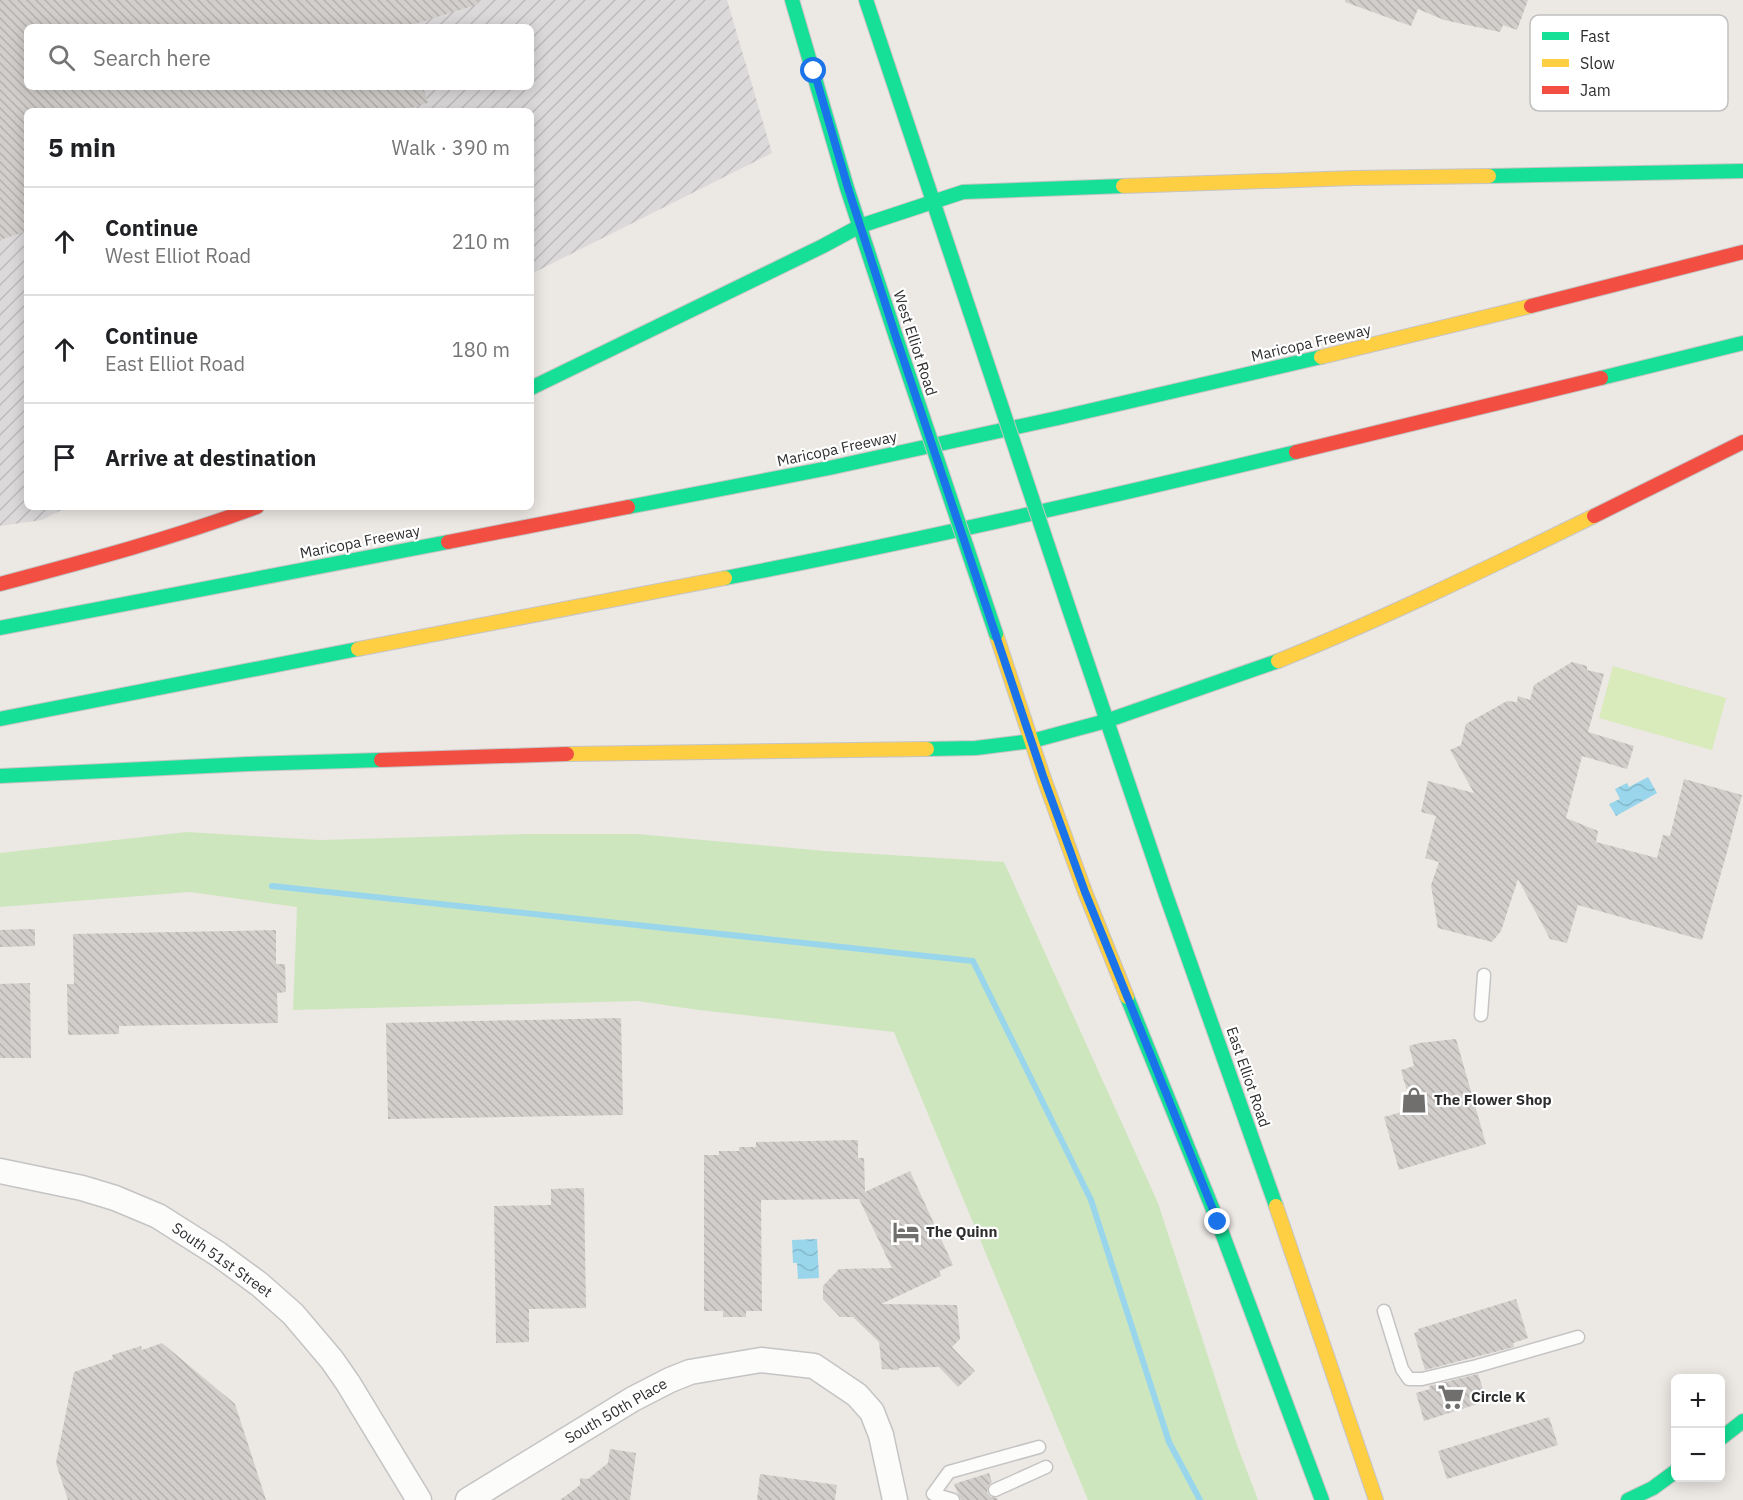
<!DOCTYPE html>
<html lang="en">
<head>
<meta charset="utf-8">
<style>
	:root { --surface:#fff; --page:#f6f6f6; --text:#202124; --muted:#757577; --line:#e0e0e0 }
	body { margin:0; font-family:"IBM Plex Sans",sans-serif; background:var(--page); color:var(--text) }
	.controls { position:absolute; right:18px; bottom:18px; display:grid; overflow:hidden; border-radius:9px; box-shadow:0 3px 15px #0003 }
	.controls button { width:54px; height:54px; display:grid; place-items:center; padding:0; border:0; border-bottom:2px solid var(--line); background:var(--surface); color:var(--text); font:30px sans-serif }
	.stop { position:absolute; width:18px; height:18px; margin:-14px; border:4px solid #1a73e8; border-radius:50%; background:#fff }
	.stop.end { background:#1a73e8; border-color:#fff; box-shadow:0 2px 6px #0008 }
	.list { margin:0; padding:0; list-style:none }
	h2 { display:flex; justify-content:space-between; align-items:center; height:78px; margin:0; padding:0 24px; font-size:26px }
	h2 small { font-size:20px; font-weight:400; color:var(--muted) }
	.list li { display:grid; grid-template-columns:39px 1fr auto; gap:18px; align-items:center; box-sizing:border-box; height:108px; padding:0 24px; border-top:2px solid var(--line) }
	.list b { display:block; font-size:22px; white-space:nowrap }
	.list p { margin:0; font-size:20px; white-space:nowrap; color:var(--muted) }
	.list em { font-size:20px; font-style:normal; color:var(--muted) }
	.icon { flex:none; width:33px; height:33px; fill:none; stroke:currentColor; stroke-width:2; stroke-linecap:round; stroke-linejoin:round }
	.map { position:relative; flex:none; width:1743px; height:1500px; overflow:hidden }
	.search { position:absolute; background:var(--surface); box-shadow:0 3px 15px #0003; left:24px; top:24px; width:510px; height:66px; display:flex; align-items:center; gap:15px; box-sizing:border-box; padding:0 21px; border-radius:9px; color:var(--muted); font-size:22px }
	.panel { position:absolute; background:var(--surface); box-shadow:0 3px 15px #0003; left:24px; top:108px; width:510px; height:402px; border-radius:9px }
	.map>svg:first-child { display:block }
	.industrial { fill:url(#industrial-furrows); fill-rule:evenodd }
	.grass { fill:#cee6be }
	.pitch { fill:#d9eabb }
	.water { fill:url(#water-waves) }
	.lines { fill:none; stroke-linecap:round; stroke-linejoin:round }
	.stream { stroke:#99d6ec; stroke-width:6 }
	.building { fill:url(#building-back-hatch) }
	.lane-casing { stroke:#c5c4c5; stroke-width:15 }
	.street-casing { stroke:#c5c4c5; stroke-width:27 }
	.fast-casing { stroke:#c5c4c5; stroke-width:16 }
	.slow-casing { stroke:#c5c4c5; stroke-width:16 }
	.jam-casing { stroke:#c5c4c5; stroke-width:16 }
	.lane { stroke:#fcfcfb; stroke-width:12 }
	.street { stroke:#fcfcfb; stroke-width:24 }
	.fast { stroke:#16e098; stroke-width:14 }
	.slow { stroke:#ffcf43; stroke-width:14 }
	.jam { stroke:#f24e42; stroke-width:14 }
	.fast-bridge-casing { stroke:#c5c4c5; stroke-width:16; stroke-linecap:butt }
	.fast-bridge { stroke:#16e098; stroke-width:14 }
	.route { stroke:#1a73e8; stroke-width:8 }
	.labels { text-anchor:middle; stroke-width:4.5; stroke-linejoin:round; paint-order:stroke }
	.street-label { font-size:15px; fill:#2e2e2e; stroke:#fff }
	.poi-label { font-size:15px; font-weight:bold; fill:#2e2e2e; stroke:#fff; text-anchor:start }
	.key { fill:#fff; stroke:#c0c0c0; stroke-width:1.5 }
	.key-label { font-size:16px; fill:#2e2e2e }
</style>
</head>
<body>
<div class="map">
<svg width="1743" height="1500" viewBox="0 0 1743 1500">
	<defs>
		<pattern id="industrial-furrows" width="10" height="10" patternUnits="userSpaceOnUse" patternTransform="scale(1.5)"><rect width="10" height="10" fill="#dcd9db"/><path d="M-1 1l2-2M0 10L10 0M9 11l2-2" fill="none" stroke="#bdbbbc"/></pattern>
		<pattern id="water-waves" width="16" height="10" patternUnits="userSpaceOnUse" patternTransform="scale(1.5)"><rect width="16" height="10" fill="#99d6ec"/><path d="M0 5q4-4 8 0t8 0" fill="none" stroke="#84b8cb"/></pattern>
		<pattern id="building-back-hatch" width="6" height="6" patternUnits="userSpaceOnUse" patternTransform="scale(1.5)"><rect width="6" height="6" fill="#d1cecb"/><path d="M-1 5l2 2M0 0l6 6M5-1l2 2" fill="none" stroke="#b4b1af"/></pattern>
	</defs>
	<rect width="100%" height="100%" fill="#ece8e4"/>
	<path class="industrial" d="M 0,0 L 727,0 L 772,153 L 531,274 L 531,111 L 27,111 L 27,507 L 67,507 L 42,520 L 0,526 ZM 27,27 L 531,27 L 531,87 L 27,87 Z"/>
	<path class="grass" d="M 187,832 L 320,840 L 525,834 L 637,834 L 825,851 L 1004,862 L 1158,1203 L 1237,1445 L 1258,1500 L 1088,1500 L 894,1032 L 699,1010 L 637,1001 L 293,1010 L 297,907 L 190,892 L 0,907 L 0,853 Z"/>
	<path class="pitch" d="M 1613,666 L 1726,698 L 1712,750 L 1599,718 Z"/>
	<path class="water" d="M 1648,777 L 1657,793 L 1616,816 L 1609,804 L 1620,799 L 1615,789 L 1627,783 L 1629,787 Z
		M 817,1239 L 819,1278 L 798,1279 L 797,1263 L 793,1263 L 792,1240 Z"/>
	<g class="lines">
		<path class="stream" d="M 272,886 L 973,961 L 1091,1200 L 1169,1442 L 1200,1500"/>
	</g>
	<path class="building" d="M 0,0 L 478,0 L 479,4 L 405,27 L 27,27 L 27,87 L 423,87 L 428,103 L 402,111 L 27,111 L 27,231 L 0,240 Z
		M 1345,0 L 1528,0 L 1517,30 L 1503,25 L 1500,32 L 1444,20 L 1418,9 L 1411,26 L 1345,2 Z
		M 1572,662 L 1587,666 L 1587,670 L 1604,674 L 1588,732 L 1634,746 L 1627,769 L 1582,756 L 1566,818 L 1598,831 L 1596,842 L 1657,858 L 1663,835 L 1670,836 L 1684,779 L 1742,795 L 1727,852 L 1702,940 L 1578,905 L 1567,943 L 1550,939 L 1518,879 L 1501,931 L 1492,942 L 1438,928 L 1431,885 L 1439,862 L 1425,858 L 1436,816 L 1421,812 L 1428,781 L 1474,793 L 1450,750 L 1461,745 L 1466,724 L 1507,701 L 1517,702 L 1518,696 L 1530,700 L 1534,685 Z
		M 35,929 L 35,946 L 0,947 L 0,930 Z
		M 276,930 L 276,964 L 285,964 L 286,992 L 277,993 L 278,1023 L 119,1026 L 119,1034 L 68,1035 L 67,984 L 74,984 L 73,934 Z
		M 30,983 L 31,1058 L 0,1058 L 0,984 Z
		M 621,1018 L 623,1115 L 388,1119 L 386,1023 Z
		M 1456,1039 L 1486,1144 L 1399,1170 L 1384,1117 L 1412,1109 L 1401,1070 L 1414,1066 L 1409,1046 L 1419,1043 Z
		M 858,1140 L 858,1158 L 864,1158 L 865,1192 L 910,1171 L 953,1265 L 939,1271 L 941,1276 L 881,1304 L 957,1305 L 960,1339 L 952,1347 L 975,1371 L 958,1387 L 939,1367 L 899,1368 L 899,1370 L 882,1369 L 879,1342 L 853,1317 L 840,1317 L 823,1299 L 823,1286 L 839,1269 L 892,1268 L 859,1199 L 761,1200 L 762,1311 L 746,1311 L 746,1317 L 723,1317 L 723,1311 L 704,1311 L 704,1155 L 719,1155 L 719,1151 L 739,1151 L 739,1147 L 756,1147 L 756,1142 Z
		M 584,1188 L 586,1308 L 529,1309 L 529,1342 L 496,1343 L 494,1206 L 551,1205 L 551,1189 Z
		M 1516,1299 L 1528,1338 L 1513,1343 L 1514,1347 L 1425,1370 L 1414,1333 L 1419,1331 L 1418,1329 Z
		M 162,1343 L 235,1404 L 266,1500 L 68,1500 L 56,1463 L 74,1372 L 113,1359 L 112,1355 L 141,1346 L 142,1350 Z
		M 1478,1374 L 1487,1401 L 1424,1421 L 1416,1393 L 1430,1389 L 1429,1386 Z
		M 1549,1417 L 1558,1445 L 1447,1479 L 1438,1451 Z
		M 610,1449 L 636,1453 L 630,1500 L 560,1500 L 580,1485 L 580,1478 L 588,1479 L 608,1463 Z
		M 989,1473 L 992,1482 L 988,1486 L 987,1493 L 991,1497 L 997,1498 L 998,1500 L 961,1500 L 954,1484 Z
		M 760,1474 L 837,1485 L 835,1500 L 757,1500 Z"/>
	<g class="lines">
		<g class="lane-casing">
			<path id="lane" d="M 1481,1015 L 1484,975
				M 1384,1311 L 1402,1369 L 1409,1379 L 1422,1379 L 1477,1366 L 1578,1337
				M 995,1490 L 1046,1467
				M 953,1500 L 933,1494 L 949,1472 L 1039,1447"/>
		</g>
		<g class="street-casing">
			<path id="street" d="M 0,1171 L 82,1188 L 115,1198 L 158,1216 L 218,1254 L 259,1284 L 293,1314 L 332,1360 L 348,1383 L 419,1500
				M 468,1500 L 633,1399 L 670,1380 L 690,1372 L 761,1360 L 814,1366 L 857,1395 L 872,1412 L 881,1435 L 895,1500"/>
		</g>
		<g class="fast-casing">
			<path id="fast" d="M 792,0 L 847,188 L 896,337
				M 866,0 L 970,312
				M 1489,176 L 1743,171
				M 1601,378 L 1743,343
				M 531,388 L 823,246 L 860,226 L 963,192 L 1123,186
				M 628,507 L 829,468 L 1058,418 L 1321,357
				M 725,578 C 916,541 1106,498 1296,452
				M 1069,609 L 1166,895 L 1276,1206
				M 0,628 L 448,542
				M 0,719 L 358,649
				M 927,749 L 976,748 L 1032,741 L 1106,721 L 1278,661
				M 0,776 L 248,764 L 381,760
				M 1127,997 L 1218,1222 L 1322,1500
				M 1720,1439 L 1743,1421
				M 1628,1500 L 1653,1488 L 1676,1471"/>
		</g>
		<g class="slow-casing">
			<path id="slow" d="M 1123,186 L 1354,178 L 1489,176
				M 1321,357 L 1531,306
				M 996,634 L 1043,776 L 1085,892 L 1127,997
				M 358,649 L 725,578
				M 1278,661 C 1385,618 1490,567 1594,516
				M 567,754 L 927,749
				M 1276,1206 L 1376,1500"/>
		</g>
		<g class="jam-casing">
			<path id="jam" d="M 1531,306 L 1743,252
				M 1296,452 L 1601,378
				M 1594,516 L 1743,442
				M 448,542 L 628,507
				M 0,584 C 87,561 173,538 257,507
				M 381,760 L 567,754"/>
		</g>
		<use href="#lane" class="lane"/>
		<use href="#street" class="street"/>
		<use href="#fast" class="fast"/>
		<use href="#slow" class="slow"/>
		<use href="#jam" class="jam"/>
		<g class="fast-bridge-casing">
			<path id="fast-bridge" d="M 970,312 L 1069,609
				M 896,337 L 996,634"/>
		</g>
		<use href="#fast-bridge" class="fast-bridge"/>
	</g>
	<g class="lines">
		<path class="route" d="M 814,71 L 848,188 L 896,337 L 1043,776 L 1085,892 L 1218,1222"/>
	</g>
	<defs>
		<g id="shop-bare" transform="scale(2.07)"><path d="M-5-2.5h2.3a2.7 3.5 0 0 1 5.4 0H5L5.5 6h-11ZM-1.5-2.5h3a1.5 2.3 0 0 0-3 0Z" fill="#706f6e" stroke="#fff" stroke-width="2.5" paint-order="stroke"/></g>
		<g id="hotel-bare" transform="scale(2.07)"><path d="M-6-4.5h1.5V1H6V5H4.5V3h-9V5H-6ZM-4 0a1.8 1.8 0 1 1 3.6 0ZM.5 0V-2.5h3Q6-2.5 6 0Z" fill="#706f6e" stroke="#fff" stroke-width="2.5" paint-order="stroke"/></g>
		<g id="supermarket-bare" transform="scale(2.07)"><path d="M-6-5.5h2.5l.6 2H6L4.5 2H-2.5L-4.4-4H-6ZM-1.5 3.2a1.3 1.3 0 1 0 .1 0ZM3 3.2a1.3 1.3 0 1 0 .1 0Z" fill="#706f6e" stroke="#fff" stroke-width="2.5" paint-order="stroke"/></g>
	</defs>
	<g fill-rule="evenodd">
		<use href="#shop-bare" x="1414" y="1100"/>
		<use href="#hotel-bare" x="906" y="1232"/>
		<use href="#supermarket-bare" x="1451" y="1397"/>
	</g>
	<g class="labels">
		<g class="street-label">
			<text transform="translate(915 343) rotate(72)" y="5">West Elliot Road</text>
			<text transform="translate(1311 343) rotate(-13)" y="5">Maricopa Freeway</text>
			<text transform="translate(837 449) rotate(-12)" y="5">Maricopa Freeway</text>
			<text transform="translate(360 542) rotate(-11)" y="5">Maricopa Freeway</text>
			<text transform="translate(1248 1077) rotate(71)" y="5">East Elliot Road</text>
			<text transform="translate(222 1260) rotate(35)" y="5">South 51st Street</text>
			<text transform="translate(616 1411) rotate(-30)" y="5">South 50th Place</text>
		</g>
		<g class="poi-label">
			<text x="1434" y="1105">The Flower Shop</text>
			<text x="926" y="1237">The Quinn</text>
			<text x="1471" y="1402">Circle K</text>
		</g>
	</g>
	<rect x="1530" y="15" width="198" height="96" rx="9" class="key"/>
	<rect x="1542" y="32" width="27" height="8" fill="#16e098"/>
	<rect x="1542" y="59" width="27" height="8" fill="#ffcf43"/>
	<rect x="1542" y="86" width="27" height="8" fill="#f24e42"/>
	<g class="key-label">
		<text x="1580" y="42">Fast</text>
		<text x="1580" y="69">Slow</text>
		<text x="1580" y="96">Jam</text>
	</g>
</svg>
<div class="controls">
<button>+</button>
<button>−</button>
</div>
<div class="stop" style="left:814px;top:71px"></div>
<div class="stop end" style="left:1218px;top:1222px"></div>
<div class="search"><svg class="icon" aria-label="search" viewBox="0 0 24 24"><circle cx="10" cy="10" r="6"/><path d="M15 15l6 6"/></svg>Search here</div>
<section class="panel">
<h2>5 min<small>Walk · 390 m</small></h2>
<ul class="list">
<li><svg class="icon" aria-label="ahead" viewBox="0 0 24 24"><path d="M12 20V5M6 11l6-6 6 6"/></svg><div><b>Continue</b><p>West Elliot Road</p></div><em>210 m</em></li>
<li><svg class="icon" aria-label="ahead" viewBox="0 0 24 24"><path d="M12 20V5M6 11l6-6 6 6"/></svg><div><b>Continue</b><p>East Elliot Road</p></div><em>180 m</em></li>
<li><svg class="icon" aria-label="arrive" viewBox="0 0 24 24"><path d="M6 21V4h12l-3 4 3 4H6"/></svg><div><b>Arrive at destination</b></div></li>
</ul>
</section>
</div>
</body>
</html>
